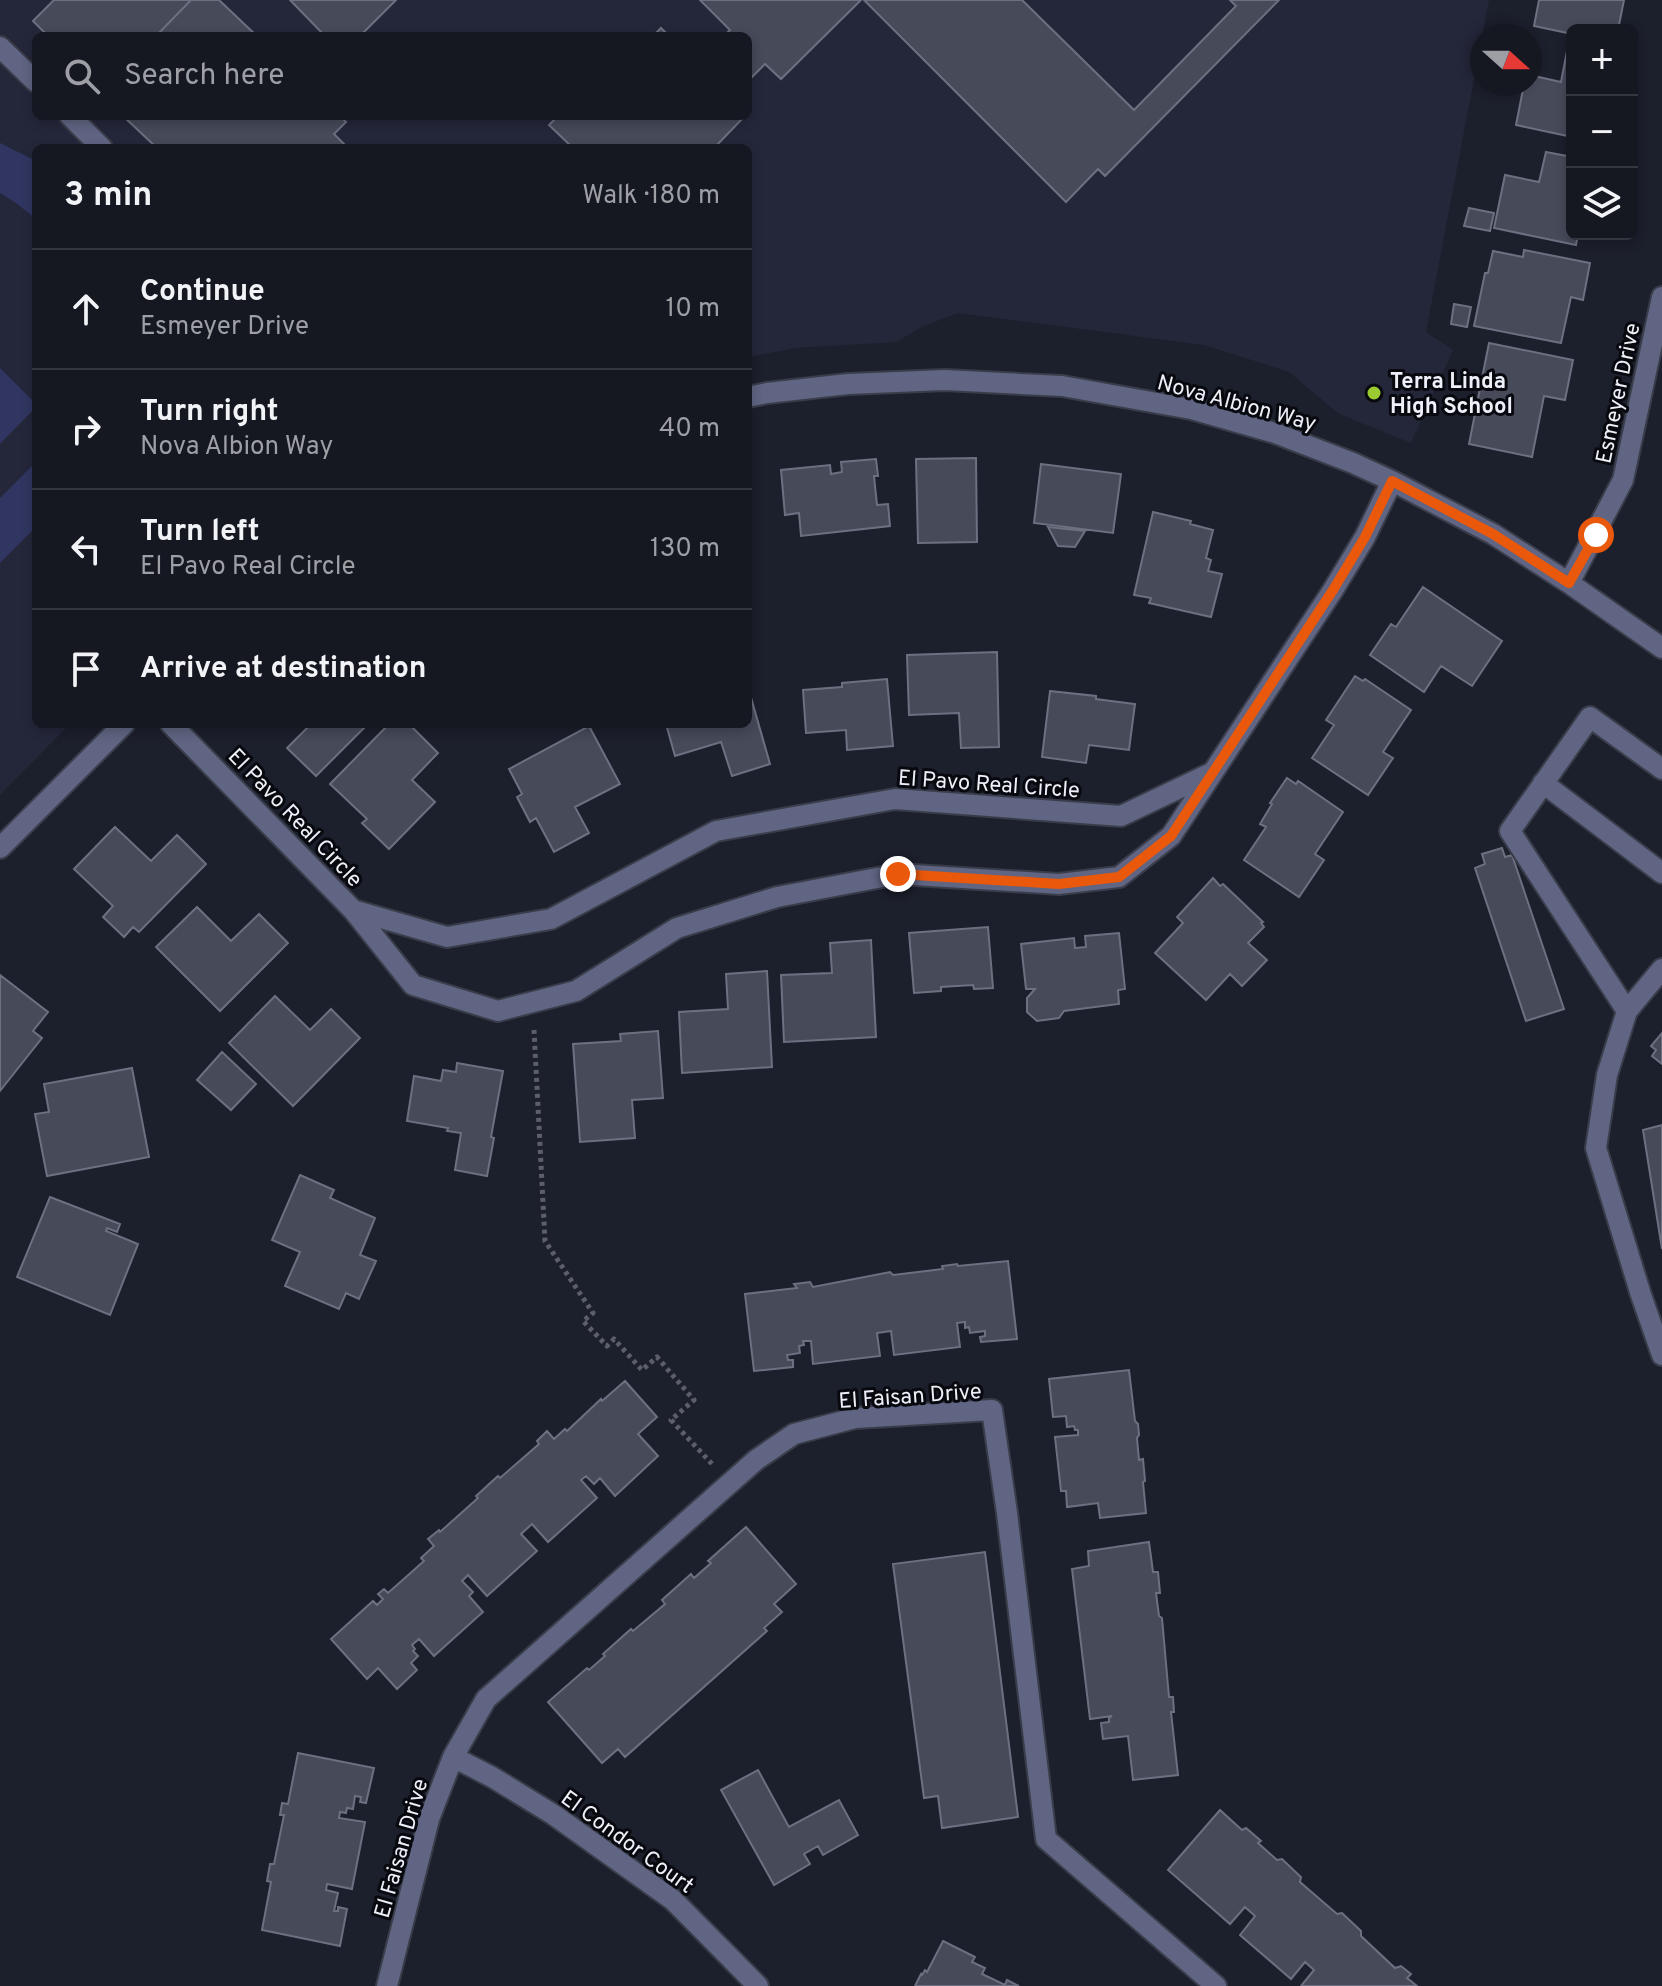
<!DOCTYPE html>
<html lang="en">
<head>
<meta charset="utf-8">
<style>
	:root { --surface:#151721; --page:#1e202a; --text:#f1f3f6; --muted:#9d9fa5; --line:#34363f }
	body { margin:0; font-family:Overpass,sans-serif; background:var(--page); color:var(--text) }
	.controls { position:absolute; right:24px; top:24px; display:grid; overflow:hidden; border-radius:12px; box-shadow:0 4px 12px #0003 }
	.controls button { width:72px; height:72px; display:grid; place-items:center; padding:0; border:0; border-bottom:2px solid var(--line); background:var(--surface); color:var(--text); font:40px sans-serif }
	.compass { position:absolute; left:1470px; top:24px; width:72px; height:72px; border-radius:50%; background:var(--surface); box-shadow:0 4px 12px #0003; rotate:111deg }
	.stop { position:absolute; width:24px; height:24px; margin:-18px; border:6px solid #ea580c; border-radius:50%; background:#fff }
	.stop.end { background:#ea580c; border-color:#fff; box-shadow:0 2px 8px #0008 }
	.list { margin:0; padding:0; list-style:none }
	h2 { display:flex; justify-content:space-between; align-items:center; height:104px; margin:0; padding:0 32px; font-size:34px }
	h2 small { font-size:26px; font-weight:400; color:var(--muted) }
	.list li { display:grid; grid-template-columns:52px 1fr auto; gap:24px; align-items:center; box-sizing:border-box; height:120px; padding:0 32px; border-top:2px solid var(--line) }
	.list b { display:block; font-size:30px; white-space:nowrap }
	.list p { margin:0; font-size:26px; white-space:nowrap; color:var(--muted) }
	.list em { font-size:26px; font-style:normal; color:var(--muted) }
	.icon { flex:none; width:44px; height:44px; fill:none; stroke:currentColor; stroke-width:2; stroke-linecap:round; stroke-linejoin:round }
	.map { position:relative; flex:none; width:1662px; height:1986px; overflow:hidden }
	.search { position:absolute; background:var(--surface); box-shadow:0 4px 12px #0003; left:32px; top:32px; width:720px; height:88px; display:flex; align-items:center; gap:20px; box-sizing:border-box; padding:0 28px; border-radius:12px; color:var(--muted); font-size:30px }
	.panel { position:absolute; background:var(--surface); box-shadow:0 4px 12px #0003; left:32px; top:144px; width:720px; height:584px; border-radius:12px }
	.map>svg:first-child { display:block }
	.built { fill:#24273a; fill-rule:evenodd }
	.green { fill:#303661 }
	.building { fill:#464a59; stroke:#6c7081; stroke-width:2 }
	.lines { fill:none; stroke-linecap:round; stroke-linejoin:round }
	.minor-casing { stroke:#393c49; stroke-width:24 }
	.path { stroke:#5c5f6b; stroke-width:5; stroke-dasharray:4 4; stroke-linecap:butt }
	.minor { stroke:#5f6582; stroke-width:20 }
	.route { stroke:#ea580c; stroke-width:10 }
	.poi-dot { fill:#9cca32; stroke:#08090f; stroke-width:3 }
	.labels { text-anchor:middle; stroke-width:6; stroke-linejoin:round; paint-order:stroke }
	.poi-label { font-size:22px; font-weight:bold; fill:#edeff9; stroke:#08090f; text-anchor:start }
	.street-label { font-size:22px; fill:#edeff9; stroke:#08090f }
</style>
</head>
<body>
<div class="map">
<svg width="1662" height="1986" viewBox="0 0 1662 1986">
	<rect width="100%" height="100%" fill="#1c1f2c"/>
	<path class="built" d="M 0,0 L 1489,0 L 1426,332 L 1453,350 L 1411,443 L 1339,414 L 1289,372 L 1204,345 L 958,313 L 924,326 L 896,342 L 796,348 L 748,357 L 748,148 L 36,148 L 36,724 L 70,724 L 0,795 ZM 36,36 L 748,36 L 748,116 L 36,116 Z"/>
	<path class="green" d="M 0,143 L 36,161 L 36,219 L 16,203 L 0,193 Z
		M 0,368 L 36,404 L 36,407 L 0,444 Z
		M 36,462 L 36,527 L 0,563 L 0,498 Z"/>
	<path class="building" d="M 54,0 L 191,0 L 156,36 L 48,36 L 33,21 Z
		M 191,0 L 219,0 L 257,36 L 156,36 Z
		M 290,0 L 396,0 L 360,36 L 325,36 Z
		M 700,0 L 861,0 L 781,79 L 765,64 L 748,81 L 748,36 L 724,36 L 730,30 Z
		M 864,0 L 1022,0 L 1134,110 L 1236,6 L 1230,0 L 1279,0 L 1105,176 L 1098,169 L 1066,202 Z
		M 1539,0 L 1624,0 L 1618,30 L 1572,30 L 1572,34 L 1534,26 Z
		M 661,28 L 669,36 L 653,36 Z
		M 1567,51 L 1572,52 L 1572,137 L 1516,125 L 1524,84 L 1530,84 L 1530,75 L 1561,82 Z
		M 123,116 L 340,116 L 346,122 L 334,134 L 348,148 L 157,148 Z
		M 558,116 L 745,116 L 714,148 L 573,148 L 549,125 Z
		M 1546,152 L 1567,156 L 1572,152 L 1572,234 L 1578,234 L 1576,245 L 1494,228 L 1505,175 L 1539,182 Z
		M 1469,208 L 1494,213 L 1490,231 L 1464,226 Z
		M 1524,250 L 1590,263 L 1583,300 L 1571,297 L 1561,343 L 1474,326 L 1485,273 L 1488,273 L 1493,251 L 1523,257 Z
		M 1454,304 L 1471,307 L 1467,327 L 1451,324 Z
		M 1489,343 L 1573,360 L 1565,400 L 1544,396 L 1532,457 L 1469,444 Z
		M 976,458 L 977,542 L 918,543 L 916,459 Z
		M 876,459 L 878,476 L 874,476 L 877,505 L 888,504 L 890,526 L 801,536 L 799,513 L 785,515 L 781,470 L 830,465 L 831,474 L 842,472 L 841,462 Z
		M 1041,464 L 1121,474 L 1113,533 L 1034,523 Z
		M 1153,512 L 1191,521 L 1190,524 L 1213,530 L 1206,558 L 1211,560 L 1208,571 L 1222,574 L 1211,617 L 1149,603 L 1151,598 L 1134,595 Z
		M 1048,527 L 1085,531 L 1075,547 L 1058,546 Z
		M 1423,587 L 1502,641 L 1472,686 L 1441,666 L 1424,692 L 1370,655 L 1391,624 L 1396,627 Z
		M 997,652 L 999,747 L 961,748 L 959,713 L 909,715 L 907,655 Z
		M 1355,676 L 1363,681 L 1365,679 L 1411,710 L 1383,752 L 1393,758 L 1368,795 L 1312,758 L 1334,725 L 1326,720 Z
		M 887,679 L 893,746 L 847,750 L 846,730 L 806,733 L 803,690 L 842,687 L 842,683 Z
		M 748,687 L 770,764 L 732,776 L 721,742 L 675,756 L 666,724 L 748,724 Z
		M 1050,691 L 1096,696 L 1096,699 L 1135,704 L 1129,750 L 1089,745 L 1086,763 L 1042,757 Z
		M 311,724 L 368,724 L 316,776 L 287,748 Z
		M 389,724 L 409,724 L 438,753 L 412,780 L 435,802 L 389,849 L 362,823 L 367,819 L 330,784 Z
		M 589,726 L 620,784 L 575,807 L 589,833 L 554,852 L 536,818 L 530,822 L 517,797 L 522,794 L 509,769 Z
		M 1287,778 L 1296,784 L 1298,781 L 1343,812 L 1315,854 L 1324,860 L 1299,897 L 1244,860 L 1266,827 L 1260,824 L 1272,804 L 1270,803 Z
		M 115,827 L 151,861 L 177,835 L 206,864 L 139,932 L 133,927 L 124,937 L 103,917 L 113,906 L 74,869 Z
		M 1502,848 L 1505,857 L 1512,855 L 1564,1009 L 1526,1021 L 1475,868 L 1485,864 L 1482,854 Z
		M 1213,878 L 1220,886 L 1223,884 L 1263,922 L 1261,923 L 1264,927 L 1248,943 L 1267,960 L 1242,986 L 1230,974 L 1206,1000 L 1155,953 L 1183,923 L 1177,917 Z
		M 197,907 L 231,941 L 259,914 L 288,943 L 220,1011 L 156,947 Z
		M 988,927 L 993,988 L 974,989 L 973,985 L 941,987 L 941,991 L 914,993 L 909,933 Z
		M 1119,933 L 1125,989 L 1118,990 L 1119,1004 L 1064,1011 L 1059,1018 L 1037,1021 L 1027,1012 L 1027,998 L 1035,989 L 1026,989 L 1021,944 L 1074,938 L 1075,948 L 1086,947 L 1085,936 Z
		M 871,940 L 876,1037 L 784,1042 L 781,975 L 832,973 L 830,943 Z
		M 767,971 L 772,1067 L 682,1073 L 679,1012 L 728,1009 L 726,974 Z
		M 0,975 L 48,1012 L 33,1031 L 42,1038 L 0,1091 Z
		M 275,996 L 310,1030 L 331,1009 L 360,1038 L 293,1106 L 229,1043 Z
		M 658,1031 L 663,1098 L 632,1100 L 635,1138 L 580,1142 L 573,1044 L 621,1041 L 620,1034 Z
		M 1662,1033 L 1662,1064 L 1652,1056 L 1656,1050 L 1651,1046 Z
		M 222,1052 L 256,1084 L 231,1110 L 197,1080 Z
		M 457,1063 L 503,1071 L 491,1137 L 494,1138 L 487,1176 L 455,1170 L 461,1133 L 447,1131 L 448,1128 L 407,1121 L 414,1076 L 441,1081 L 443,1070 L 456,1072 Z
		M 132,1068 L 149,1157 L 47,1176 L 35,1114 L 49,1112 L 44,1084 Z
		M 1662,1125 L 1662,1249 L 1643,1130 Z
		M 300,1175 L 334,1190 L 330,1198 L 375,1218 L 360,1255 L 376,1261 L 359,1299 L 346,1293 L 339,1309 L 285,1286 L 300,1252 L 272,1240 Z
		M 50,1197 L 120,1224 L 117,1232 L 107,1228 L 106,1231 L 138,1244 L 110,1315 L 17,1277 Z
		M 1008,1261 L 1017,1339 L 981,1342 L 980,1337 L 985,1336 L 985,1331 L 970,1333 L 969,1327 L 965,1328 L 965,1322 L 957,1323 L 960,1347 L 894,1355 L 891,1331 L 877,1333 L 880,1356 L 813,1364 L 811,1341 L 803,1341 L 804,1345 L 799,1346 L 800,1353 L 787,1355 L 788,1360 L 793,1360 L 793,1367 L 754,1371 L 745,1294 L 797,1288 L 794,1284 L 810,1282 L 813,1287 L 890,1272 L 893,1275 L 943,1269 L 942,1266 L 957,1264 L 958,1266 Z
		M 1129,1370 L 1135,1421 L 1138,1424 L 1139,1435 L 1137,1438 L 1139,1460 L 1143,1459 L 1145,1481 L 1143,1482 L 1146,1513 L 1100,1518 L 1098,1503 L 1067,1507 L 1066,1491 L 1061,1491 L 1055,1437 L 1078,1435 L 1078,1430 L 1075,1430 L 1074,1426 L 1067,1427 L 1066,1416 L 1053,1417 L 1049,1379 Z
		M 625,1381 L 657,1417 L 638,1434 L 658,1456 L 615,1496 L 600,1478 L 594,1484 L 586,1476 L 581,1480 L 597,1498 L 548,1542 L 532,1524 L 521,1534 L 537,1551 L 487,1596 L 468,1575 L 462,1581 L 473,1592 L 469,1596 L 483,1612 L 434,1656 L 419,1639 L 412,1645 L 415,1649 L 413,1651 L 418,1656 L 411,1663 L 417,1670 L 397,1689 L 378,1668 L 367,1679 L 331,1639 L 373,1601 L 377,1605 L 383,1599 L 378,1594 L 384,1589 L 388,1593 L 424,1561 L 421,1558 L 434,1546 L 428,1539 L 439,1530 L 440,1532 L 478,1498 L 476,1496 L 498,1476 L 500,1478 L 539,1444 L 537,1441 L 547,1431 L 554,1439 L 565,1429 L 567,1431 L 601,1399 L 602,1401 Z
		M 746,1527 L 796,1584 L 774,1604 L 782,1612 L 764,1628 L 767,1631 L 625,1757 L 618,1749 L 602,1763 L 548,1702 L 587,1668 L 589,1670 L 605,1656 L 603,1654 L 631,1629 L 633,1631 L 665,1604 L 662,1600 L 691,1574 L 694,1578 L 711,1563 L 708,1561 Z
		M 1149,1542 L 1153,1572 L 1158,1572 L 1160,1593 L 1156,1593 L 1159,1616 L 1162,1618 L 1169,1697 L 1173,1697 L 1174,1712 L 1171,1712 L 1178,1775 L 1133,1780 L 1128,1736 L 1103,1739 L 1101,1723 L 1109,1722 L 1109,1718 L 1112,1716 L 1090,1719 L 1072,1569 L 1089,1566 L 1088,1551 Z
		M 985,1552 L 1018,1817 L 942,1828 L 938,1796 L 924,1798 L 893,1564 Z
		M 298,1753 L 374,1768 L 366,1803 L 360,1802 L 361,1797 L 355,1796 L 353,1809 L 347,1808 L 346,1813 L 340,1812 L 339,1818 L 365,1822 L 352,1889 L 327,1884 L 326,1890 L 338,1893 L 334,1911 L 338,1911 L 338,1907 L 347,1909 L 340,1946 L 262,1930 L 271,1882 L 267,1881 L 270,1864 L 274,1864 L 284,1815 L 280,1815 L 282,1803 L 288,1804 Z
		M 758,1770 L 789,1827 L 839,1800 L 858,1835 L 823,1855 L 818,1846 L 804,1854 L 810,1864 L 774,1885 L 721,1790 Z
		M 1220,1810 L 1242,1830 L 1246,1828 L 1261,1841 L 1258,1843 L 1277,1860 L 1282,1859 L 1301,1877 L 1300,1882 L 1337,1914 L 1342,1913 L 1361,1931 L 1361,1936 L 1395,1968 L 1401,1966 L 1411,1974 L 1407,1978 L 1417,1986 L 1301,1986 L 1314,1970 L 1305,1962 L 1291,1979 L 1240,1935 L 1255,1916 L 1245,1907 L 1230,1924 L 1168,1870 Z
		M 943,1941 L 975,1957 L 972,1962 L 985,1968 L 982,1974 L 1005,1985 L 1007,1980 L 1019,1986 L 915,1986 L 921,1974 L 922,1975 L 925,1970 L 927,1972 Z"/>
	<g class="lines">
		<g class="minor-casing">
			<path id="minor" d="M 0,47 L 36,82
				M 70,116 L 102,148
				M 748,397 L 767,393 L 848,384 L 945,380 L 1062,386 L 1191,409 L 1275,433 L 1353,463 L 1392,481 L 1493,534 L 1569,583 L 1662,648
				M 1569,583 L 1623,480 L 1662,297
				M 171,724 L 353,910 L 413,985 L 498,1011 L 576,991 L 677,928 L 777,897 L 898,874 L 1059,884 L 1119,877 L 1171,836 L 1333,590 L 1365,537 L 1392,481
				M 1543,783 L 1662,873
				M 0,848 L 124,724
				M 353,910 L 447,937 L 551,919 L 716,831 L 895,799 L 1121,816 L 1211,773
				M 1662,969 L 1627,1011 L 1607,1075 L 1596,1148 L 1641,1295 L 1662,1355
				M 1627,1011 L 1510,831 L 1590,717 L 1662,769
				M 453,1757 L 492,1777 L 554,1815 L 673,1900 L 758,1986
				M 387,1986 L 429,1819 L 453,1757 L 486,1699 L 756,1460 L 794,1434 L 855,1418 L 992,1410 L 1007,1513 L 1046,1839 L 1216,1986"/>
		</g>
		<path class="path" d="M 534,1030 L 545,1241 L 593,1313 L 583,1321 L 607,1346 L 614,1339 L 642,1370 L 657,1357 L 694,1400 L 671,1420 L 713,1465"/>
		<use href="#minor" class="minor"/>
	</g>
	<g class="lines">
		<path class="route" d="M 898,874 L 1059,884 L 1119,877 L 1171,836 L 1333,590 L 1365,537 L 1392,481 L 1493,534 L 1569,583 L 1596,535"/>
	</g>
	<circle class="poi-dot" cx="1374" cy="393" r="8"/>
	<g class="labels">
		<g class="poi-label">
			<text x="1390" y="388">Terra Linda<tspan x="1390" dy="25">High School</tspan></text>
		</g>
		<g class="street-label">
			<text transform="translate(1617 393) rotate(-78)" y="8">Esmeyer Drive</text>
			<text transform="translate(1237 402) rotate(15)" y="8">Nova Albion Way</text>
			<text transform="translate(989 783) rotate(4)" y="8">El Pavo Real Circle</text>
			<text transform="translate(296 817) rotate(46)" y="8">El Pavo Real Circle</text>
			<text transform="translate(910 1395) rotate(-4)" y="8">El Faisan Drive</text>
			<text transform="translate(628 1841) rotate(36)" y="8">El Condor Court</text>
			<text transform="translate(400 1848) rotate(-74)" y="8">El Faisan Drive</text>
		</g>
	</g>
</svg>
<div class="controls">
<button>+</button>
<button>−</button>
<button><svg class="icon" aria-label="layers" viewBox="0 0 24 24"><path d="M12 4l9 5-9 5-9-5zM3 14l9 5 9-5"/></svg></button>
</div>
<svg class="compass" viewBox="-18 -18 36 36"><path d="M0-13l5 13h-10z" fill="#e53935"/><path d="M0 13l5-13h-10z" fill="#9d9fa5"/></svg>
<div class="stop" style="left:1596px;top:535px"></div>
<div class="stop end" style="left:898px;top:874px"></div>
<div class="search"><svg class="icon" aria-label="search" viewBox="0 0 24 24"><circle cx="10" cy="10" r="6"/><path d="M15 15l6 6"/></svg>Search here</div>
<section class="panel">
<h2>3 min<small>Walk · 180 m</small></h2>
<ul class="list">
<li><svg class="icon" aria-label="ahead" viewBox="0 0 24 24"><path d="M12 20V5M6 11l6-6 6 6"/></svg><div><b>Continue</b><p>Esmeyer Drive</p></div><em>10 m</em></li>
<li><svg class="icon" aria-label="right" viewBox="0 0 24 24"><path d="M7 20v-9h11M14 6l5 5-5 5"/></svg><div><b>Turn right</b><p>Nova Albion Way</p></div><em>40 m</em></li>
<li><svg class="icon" aria-label="left" viewBox="0 0 24 24"><path d="M17 20v-9H6M10 6l-5 5 5 5"/></svg><div><b>Turn left</b><p>El Pavo Real Circle</p></div><em>130 m</em></li>
<li><svg class="icon" aria-label="arrive" viewBox="0 0 24 24"><path d="M6 21V4h12l-3 4 3 4H6"/></svg><div><b>Arrive at destination</b></div></li>
</ul>
</section>
</div>
</body>
</html>
